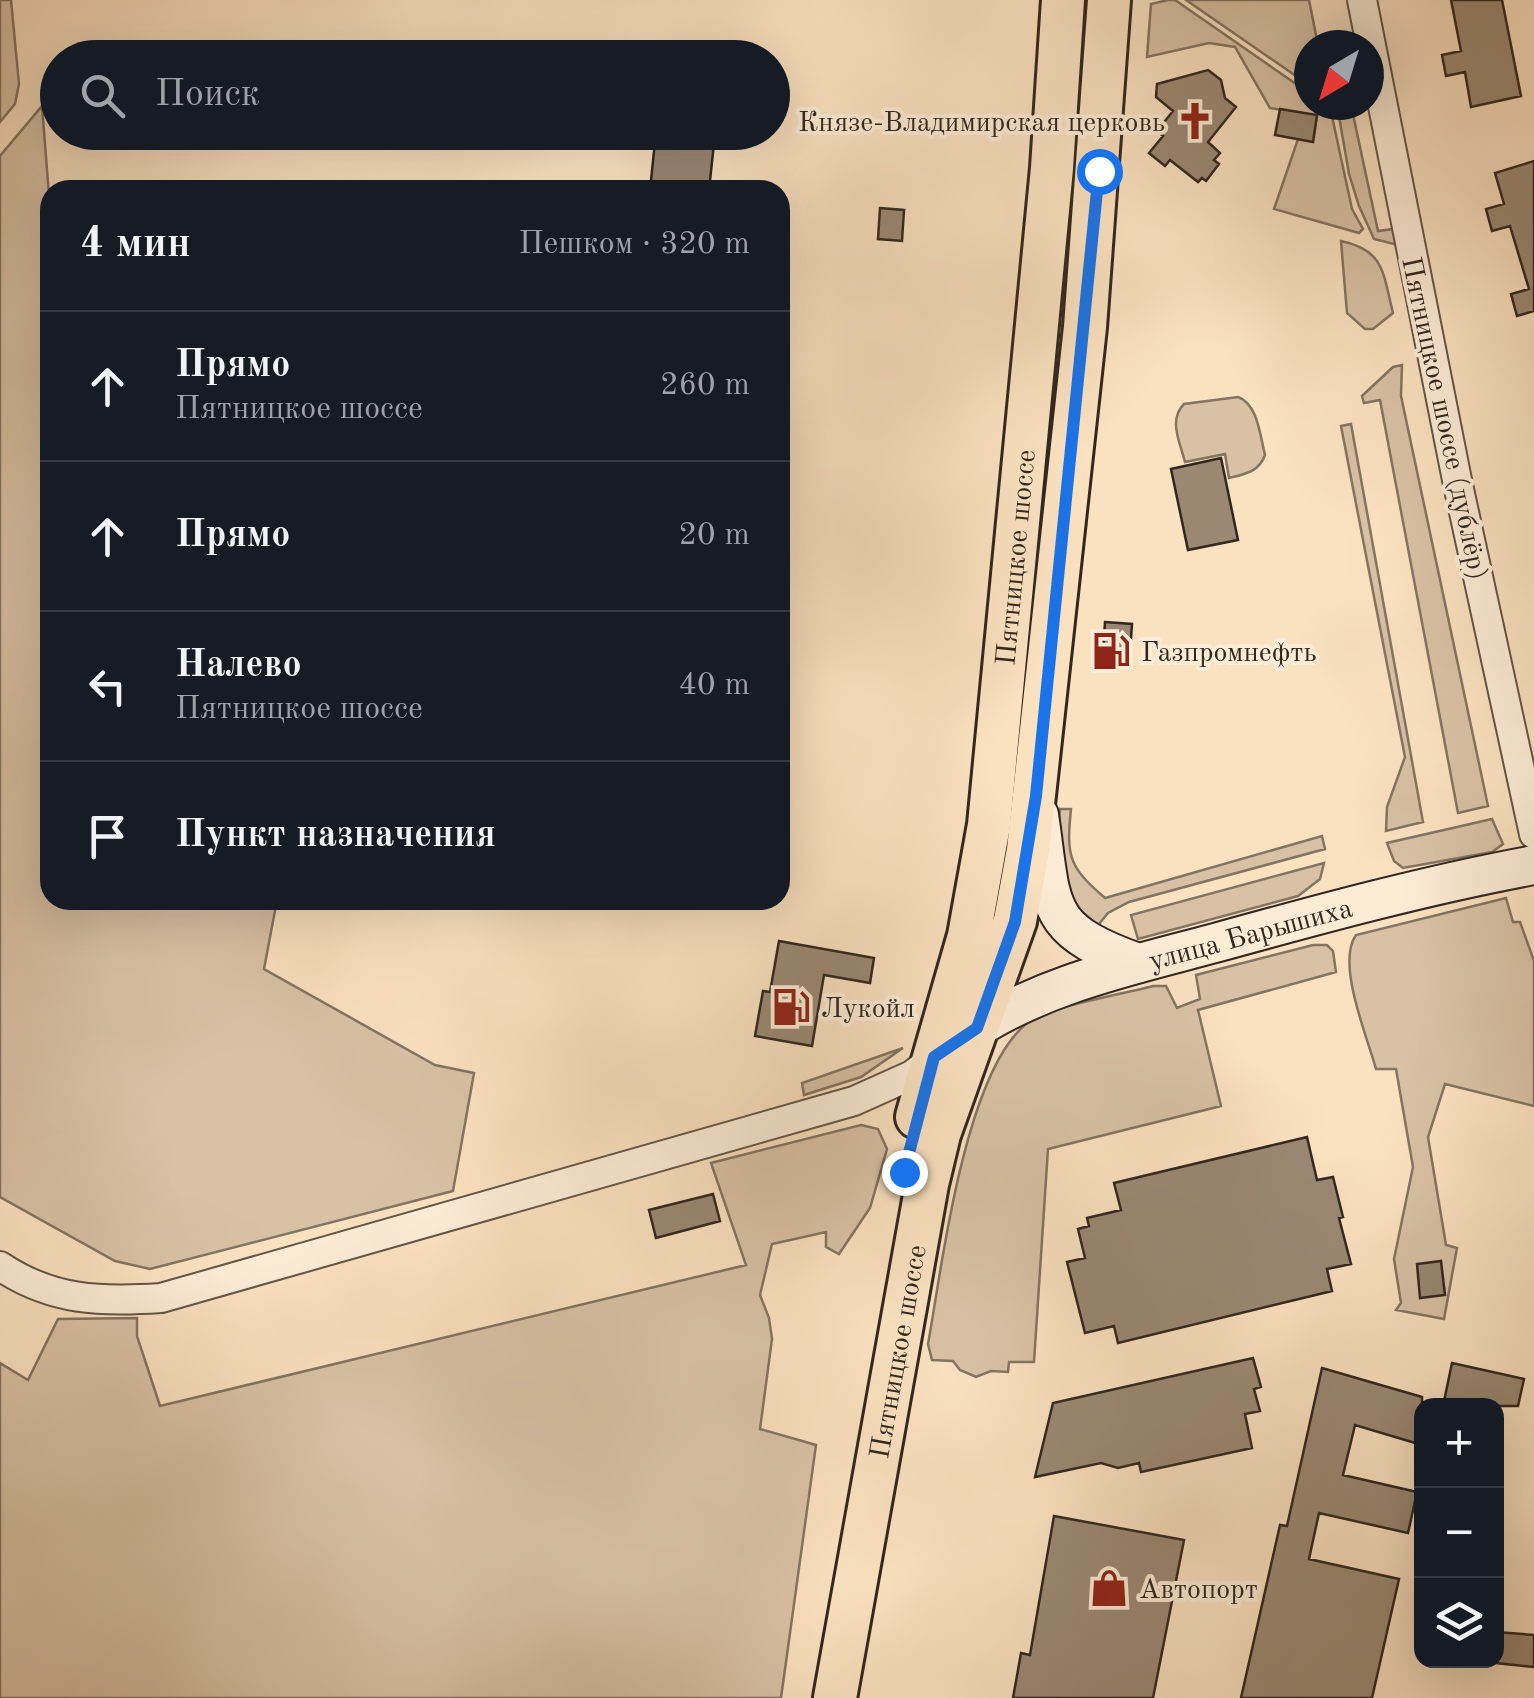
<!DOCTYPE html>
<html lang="ru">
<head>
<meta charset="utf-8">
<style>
	:root { --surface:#171b24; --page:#20242c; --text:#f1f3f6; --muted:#9ea1a6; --line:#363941 }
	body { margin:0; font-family:"Old Standard TT",serif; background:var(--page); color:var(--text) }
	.controls { position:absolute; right:30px; bottom:30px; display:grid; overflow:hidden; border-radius:20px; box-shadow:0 10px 40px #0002 }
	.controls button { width:90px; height:90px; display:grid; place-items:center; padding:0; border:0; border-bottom:2px solid var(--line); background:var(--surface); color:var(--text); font:50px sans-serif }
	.compass { position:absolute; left:1294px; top:30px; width:90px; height:90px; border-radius:50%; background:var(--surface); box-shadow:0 10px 40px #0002; rotate:218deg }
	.stop { position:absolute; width:30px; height:30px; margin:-22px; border:8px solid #1a73e8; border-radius:50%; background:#fff }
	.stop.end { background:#1a73e8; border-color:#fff; box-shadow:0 2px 10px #0008 }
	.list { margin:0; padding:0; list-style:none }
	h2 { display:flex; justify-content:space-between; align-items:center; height:130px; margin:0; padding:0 40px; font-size:42px }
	h2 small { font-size:32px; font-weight:400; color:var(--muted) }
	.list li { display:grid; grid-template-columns:65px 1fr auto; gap:30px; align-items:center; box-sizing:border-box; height:150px; padding:0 40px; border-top:2px solid var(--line) }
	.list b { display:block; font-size:38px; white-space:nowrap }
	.list p { margin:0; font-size:32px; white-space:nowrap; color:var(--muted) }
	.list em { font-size:32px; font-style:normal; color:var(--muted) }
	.icon { flex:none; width:55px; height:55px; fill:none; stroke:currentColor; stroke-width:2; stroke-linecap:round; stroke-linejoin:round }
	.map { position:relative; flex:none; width:1534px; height:1698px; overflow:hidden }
	.search { position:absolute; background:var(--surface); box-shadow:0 10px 40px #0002; left:40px; top:40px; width:750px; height:110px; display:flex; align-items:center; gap:25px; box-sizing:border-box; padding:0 35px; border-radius:55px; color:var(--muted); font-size:38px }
	.panel { position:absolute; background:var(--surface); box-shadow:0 10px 40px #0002; left:40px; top:180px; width:750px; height:730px; border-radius:30px }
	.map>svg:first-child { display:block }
	.green { fill:#d8c1a5; stroke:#847462; stroke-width:2.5 }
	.building { fill:#9a8873; stroke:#31271f; stroke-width:2.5 }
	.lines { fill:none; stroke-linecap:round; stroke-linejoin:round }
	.minor-casing { stroke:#635647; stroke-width:32 }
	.secondary-casing { stroke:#31271f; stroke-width:42 }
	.primary-casing { stroke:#31271f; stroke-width:48 }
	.minor { stroke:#fcecd6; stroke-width:28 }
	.secondary { stroke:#fcecd6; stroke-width:38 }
	.primary { stroke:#fae1c0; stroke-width:42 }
	.route { stroke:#1a73e8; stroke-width:12 }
	.labels { text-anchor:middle; stroke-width:8; stroke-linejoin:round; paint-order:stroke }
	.poi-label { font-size:28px; fill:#31271f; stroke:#fcecd6; text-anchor:start }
	.street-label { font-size:28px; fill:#31271f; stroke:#fcecd6 }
</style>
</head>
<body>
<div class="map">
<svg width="1534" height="1698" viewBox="0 0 1534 1698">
	<rect width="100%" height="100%" fill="#fae1c0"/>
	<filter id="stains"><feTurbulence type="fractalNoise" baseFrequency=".002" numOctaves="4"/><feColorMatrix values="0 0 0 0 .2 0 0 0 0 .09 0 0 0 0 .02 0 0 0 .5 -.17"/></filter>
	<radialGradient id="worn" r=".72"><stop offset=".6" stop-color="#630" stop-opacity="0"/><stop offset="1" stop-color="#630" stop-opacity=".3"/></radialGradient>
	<path class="green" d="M 0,0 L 11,0 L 19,84 L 15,104 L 0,122 Z
		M 1168,0 L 1175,0 L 1309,93 L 1309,105 L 1330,107 L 1352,209 L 1363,229 L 1359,233 L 1274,209 L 1298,139 L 1313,141 L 1317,116 L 1270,108 L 1235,47 L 1209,43 L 1147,57 L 1151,4 Z
		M 1186,0 L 1309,0 L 1318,45 L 1309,45 L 1309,85 Z
		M 1337,105 L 1351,105 L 1378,231 L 1394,229 L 1398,245 L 1374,239 L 1359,206 L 1349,174 Z
		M 42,106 L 50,208 L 50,900 L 277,900 L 264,969 L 435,1065 L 474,1073 L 453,1191 L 150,1269 L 115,1261 L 0,1197 L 0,156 Z
		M 1341,241 C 1385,250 1383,274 1393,313 L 1373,329 L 1365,329 L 1347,313 Z
		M 1402,365 L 1401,396 L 1488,806 L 1458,813 L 1380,400 L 1364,403 L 1362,396 L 1393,367 Z
		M 1238,397 C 1258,404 1260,436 1265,455 C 1259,472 1245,474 1229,478 L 1225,454 L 1185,462 C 1180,442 1168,420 1184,404 Z
		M 1351,424 L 1423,822 L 1386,831 L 1387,807 L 1405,757 L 1341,426 Z
		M 1060,809 L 1071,809 C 1066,857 1069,867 1105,898 L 1322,836 L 1325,849 L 1129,902 L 1108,913 L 1095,929 L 1054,877 Z
		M 1492,819 L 1503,844 L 1492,852 L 1403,868 L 1394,861 L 1387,843 Z
		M 1324,863 L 1320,879 L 1298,896 L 1138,939 L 1131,915 Z
		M 1506,898 L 1513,922 L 1520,922 L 1534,961 L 1534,1106 L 1445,1084 L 1428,1137 L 1446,1245 L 1457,1248 L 1444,1319 L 1396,1310 L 1401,1303 L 1394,1259 L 1413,1167 L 1396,1069 L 1376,1069 C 1367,1036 1336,963 1356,935 Z
		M 1313,945 L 1327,945 L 1333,951 L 1336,972 L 1198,1010 L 1221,1106 L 1048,1149 L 1034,1362 L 1009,1362 L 1008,1372 L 991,1371 L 976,1377 L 960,1370 L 953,1361 L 932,1360 L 928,1344 C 942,1268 966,1056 1035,1018 C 1059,1005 1123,994 1153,986 L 1166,986 L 1177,1008 L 1200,999 L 1196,975 Z
		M 903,1048 L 861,1077 L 804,1095 L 802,1083 Z
		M 861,1125 L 878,1129 L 887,1149 L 870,1208 L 839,1254 L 826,1247 L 826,1232 L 772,1244 L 760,1295 L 769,1318 L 772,1339 L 760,1429 L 816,1445 L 781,1698 L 0,1698 L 0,1363 L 28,1380 L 58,1319 L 137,1318 L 137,1336 L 160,1406 L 746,1265 L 711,1163 Z"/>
	<path class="building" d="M 1451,0 L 1502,0 L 1521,96 L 1471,107 L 1465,72 L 1446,76 L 1442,55 L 1461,51 Z
		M 1208,70 L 1221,80 L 1225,98 L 1236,107 L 1208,142 L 1220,153 L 1214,160 L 1219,164 L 1206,181 L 1202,178 L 1198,182 L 1170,160 L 1165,166 L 1149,153 L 1163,136 L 1157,131 L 1173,111 L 1156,97 L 1157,84 Z
		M 1280,109 L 1317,115 L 1313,142 L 1275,135 Z
		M 656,132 L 715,134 L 709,190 L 650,190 Z
		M 1534,161 L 1534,311 L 1517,316 L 1511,294 L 1529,289 L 1510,226 L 1492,231 L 1486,209 L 1504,204 L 1495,173 Z
		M 880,208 L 904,210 L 902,241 L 878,239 Z
		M 1221,458 L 1238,540 L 1188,550 L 1171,469 Z
		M 1105,622 L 1132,624 L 1129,668 L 1102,666 Z
		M 779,941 L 874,958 L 870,983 L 824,975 L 812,1046 L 755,1036 L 763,991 L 770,992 Z
		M 1307,1137 L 1317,1180 L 1333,1177 L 1343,1217 L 1339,1218 L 1351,1264 L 1327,1269 L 1332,1291 L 1118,1343 L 1114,1326 L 1085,1333 L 1067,1262 L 1085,1258 L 1078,1229 L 1089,1226 L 1087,1218 L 1121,1210 L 1114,1183 Z
		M 713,1194 L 720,1221 L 656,1238 L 649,1210 Z
		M 1441,1261 L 1445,1295 L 1420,1298 L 1417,1264 Z
		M 1253,1358 L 1261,1387 L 1254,1389 L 1260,1411 L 1245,1414 L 1252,1448 L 1141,1472 L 1139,1463 L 1118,1468 L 1101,1463 L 1035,1477 L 1053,1403 Z
		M 1452,1363 L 1524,1379 L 1518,1406 L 1443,1406 Z
		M 1322,1368 L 1422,1397 L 1422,1445 L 1355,1425 L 1343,1475 L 1417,1492 L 1408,1533 L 1319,1513 L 1309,1559 L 1399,1579 L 1372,1698 L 1241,1698 L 1280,1525 L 1287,1526 Z
		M 1054,1516 L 1184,1540 L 1153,1698 L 1013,1698 L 1021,1653 L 1030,1655 Z
		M 1496,1632 L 1534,1635 L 1534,1667 L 1496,1663 Z"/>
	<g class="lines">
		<g class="minor-casing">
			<path id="minor" d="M 1362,0 L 1457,480 L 1534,834
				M 0,1266 C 52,1301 101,1302 161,1298 L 854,1101 L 912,1075 L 935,1057"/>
		</g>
		<g class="secondary-casing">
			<g id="secondary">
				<path d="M 1039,815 C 1053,908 1042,929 1138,963"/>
				<path id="s1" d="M 965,1036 C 1039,985 1129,966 1215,943 C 1320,914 1426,885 1534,865"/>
			</g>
		</g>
		<g class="primary-casing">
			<g id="primary">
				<path id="s2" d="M 917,1117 L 969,936 L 989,825 L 1052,168 L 1063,0"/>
				<path id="s3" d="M 835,1698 L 927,1184 L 939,1134 L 1015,921 L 1028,850 L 1085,327 L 1109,0"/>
			</g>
		</g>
		<use href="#minor" class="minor"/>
		<use href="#secondary" class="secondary"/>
		<use href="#primary" class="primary"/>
	</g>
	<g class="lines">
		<path class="route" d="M 904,1172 L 934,1057 L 977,1028 L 1015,922 L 1036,796 L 1099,171"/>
	</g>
	<defs>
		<g id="church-bare" transform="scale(3)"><path d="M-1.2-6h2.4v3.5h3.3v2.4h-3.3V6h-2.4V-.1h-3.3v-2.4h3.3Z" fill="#8f2418" stroke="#fcecd6" stroke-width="2.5" paint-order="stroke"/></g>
		<g id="fuel-bare" transform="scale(3)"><path d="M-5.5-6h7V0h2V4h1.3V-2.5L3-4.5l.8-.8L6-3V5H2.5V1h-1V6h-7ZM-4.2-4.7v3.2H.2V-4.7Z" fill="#8f2418" stroke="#fcecd6" stroke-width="2.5" paint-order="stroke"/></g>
		<g id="shop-bare" transform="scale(3)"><path d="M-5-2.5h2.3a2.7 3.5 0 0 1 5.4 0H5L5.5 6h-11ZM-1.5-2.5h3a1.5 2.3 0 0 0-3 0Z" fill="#8f2418" stroke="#fcecd6" stroke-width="2.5" paint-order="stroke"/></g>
	</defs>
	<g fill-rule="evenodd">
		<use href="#church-bare" x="1195" y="121"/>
		<use href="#fuel-bare" x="1111" y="651"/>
		<use href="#fuel-bare" x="791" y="1007"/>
		<use href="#shop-bare" x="1109" y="1588"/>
	</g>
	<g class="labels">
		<g class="poi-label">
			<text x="1165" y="131" text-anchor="end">Князе-Владимирская церковь</text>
			<text x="1141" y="661">Газпромнефть</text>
			<text x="821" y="1017">Лукойл</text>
			<text x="1139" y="1598">Автопорт</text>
		</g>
		<g class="street-label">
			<text transform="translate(1446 418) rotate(78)" y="10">Пятницкое шоссе (дублёр)</text>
			<text dy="10" stroke="none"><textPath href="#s2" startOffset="570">Пятницкое шоссе</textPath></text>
			<text dy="10" stroke="none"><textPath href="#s1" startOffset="305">улица Барышиха</textPath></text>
			<text dy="10" stroke="none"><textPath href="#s3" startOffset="352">Пятницкое шоссе</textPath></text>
		</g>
	</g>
	<rect width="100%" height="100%" filter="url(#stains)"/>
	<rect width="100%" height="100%" fill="url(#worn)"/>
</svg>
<div class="controls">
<button>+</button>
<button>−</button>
<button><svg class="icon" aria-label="layers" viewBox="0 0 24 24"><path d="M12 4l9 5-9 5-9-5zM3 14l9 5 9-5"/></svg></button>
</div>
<svg class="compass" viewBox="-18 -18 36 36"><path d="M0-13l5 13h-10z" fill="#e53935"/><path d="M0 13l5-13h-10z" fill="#9ea1a6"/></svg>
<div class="stop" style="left:1099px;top:171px"></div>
<div class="stop end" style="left:904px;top:1172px"></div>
<div class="search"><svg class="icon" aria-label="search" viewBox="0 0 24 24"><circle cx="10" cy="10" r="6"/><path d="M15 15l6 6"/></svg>Поиск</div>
<section class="panel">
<h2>4 мин<small>Пешком · 320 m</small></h2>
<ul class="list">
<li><svg class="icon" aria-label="ahead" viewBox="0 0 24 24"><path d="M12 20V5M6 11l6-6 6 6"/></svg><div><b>Прямо</b><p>Пятницкое шоссе</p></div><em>260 m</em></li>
<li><svg class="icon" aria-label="ahead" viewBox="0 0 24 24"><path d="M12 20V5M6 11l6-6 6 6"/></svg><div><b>Прямо</b></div><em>20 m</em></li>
<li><svg class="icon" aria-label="left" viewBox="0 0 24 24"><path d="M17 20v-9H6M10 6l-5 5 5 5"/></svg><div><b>Налево</b><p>Пятницкое шоссе</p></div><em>40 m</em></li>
<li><svg class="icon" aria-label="arrive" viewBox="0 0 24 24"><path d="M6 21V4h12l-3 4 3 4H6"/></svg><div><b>Пункт назначения</b></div></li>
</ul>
</section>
</div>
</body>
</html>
